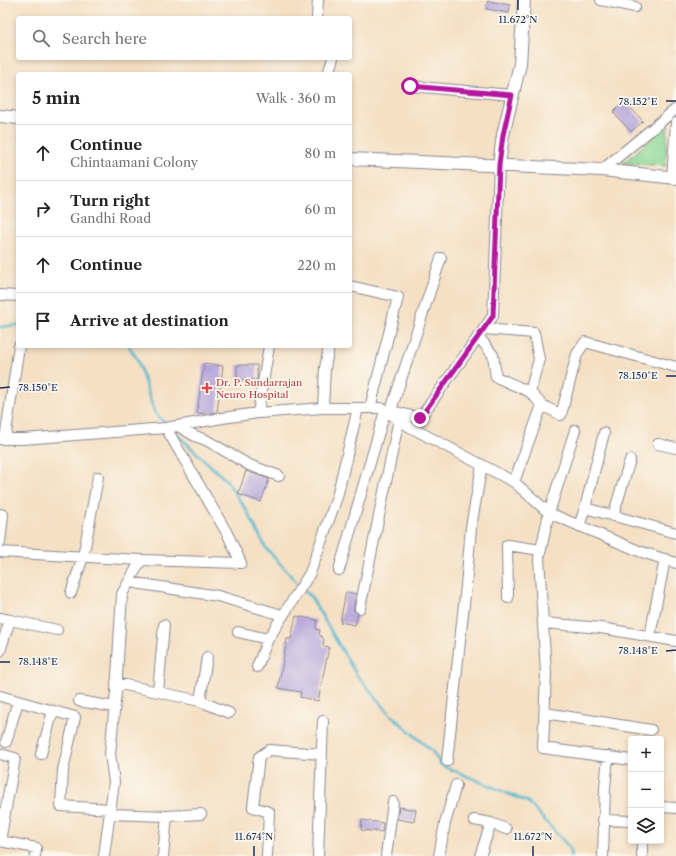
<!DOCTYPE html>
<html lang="en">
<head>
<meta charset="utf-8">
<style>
	:root { --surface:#fff; --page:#f6f6f6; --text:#222; --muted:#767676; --line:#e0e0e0 }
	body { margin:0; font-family:"Libre Caslon Text",serif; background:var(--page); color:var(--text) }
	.controls { position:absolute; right:12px; bottom:12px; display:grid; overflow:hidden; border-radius:4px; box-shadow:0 2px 6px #0003 }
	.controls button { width:36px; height:36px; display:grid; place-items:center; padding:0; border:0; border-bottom:1px solid var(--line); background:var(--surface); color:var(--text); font:20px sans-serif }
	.stop { position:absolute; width:12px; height:12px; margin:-9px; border:3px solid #b5179e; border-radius:50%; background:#fff }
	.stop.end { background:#b5179e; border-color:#fff; box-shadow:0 1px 4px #0008 }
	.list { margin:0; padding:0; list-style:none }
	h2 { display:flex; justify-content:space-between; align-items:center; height:52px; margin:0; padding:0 16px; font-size:17px }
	h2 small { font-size:13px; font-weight:400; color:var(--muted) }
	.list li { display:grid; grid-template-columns:26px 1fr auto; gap:12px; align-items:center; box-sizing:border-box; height:56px; padding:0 16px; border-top:1px solid var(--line) }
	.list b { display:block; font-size:15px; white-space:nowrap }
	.list p { margin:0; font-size:13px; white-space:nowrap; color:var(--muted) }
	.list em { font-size:13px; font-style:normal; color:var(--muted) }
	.icon { flex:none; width:22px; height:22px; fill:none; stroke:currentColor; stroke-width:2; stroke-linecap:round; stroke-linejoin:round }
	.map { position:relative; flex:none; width:676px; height:856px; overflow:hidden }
	.search { position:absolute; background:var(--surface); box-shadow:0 2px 6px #0003; left:16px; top:16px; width:336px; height:44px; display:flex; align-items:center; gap:10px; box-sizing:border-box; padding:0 14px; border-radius:4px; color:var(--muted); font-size:15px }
	.panel { position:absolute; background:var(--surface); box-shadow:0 2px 6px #0003; left:16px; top:72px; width:336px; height:276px; border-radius:4px }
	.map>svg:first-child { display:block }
	.green { fill:#8bd794; stroke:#538379 }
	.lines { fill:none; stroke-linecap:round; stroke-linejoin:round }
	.stream { stroke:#53b9d1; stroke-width:2.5 }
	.building { fill:#b6a5da }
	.minor-casing { stroke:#888891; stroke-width:12 }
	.tertiary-casing { stroke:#888891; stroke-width:14 }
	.minor { stroke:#fff; stroke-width:10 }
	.tertiary { stroke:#fff; stroke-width:12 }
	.route { stroke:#b5179e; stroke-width:5 }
	.ticks { fill:none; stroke:#1b2f5e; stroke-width:1.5 }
	.health-dot { fill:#e0444e; stroke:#fbf7ec; stroke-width:1.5 }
	.labels { text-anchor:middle; stroke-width:3.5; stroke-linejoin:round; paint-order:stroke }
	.health-label { font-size:10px; fill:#be3a42; stroke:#fbf7ec; text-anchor:start }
	.ticks-label { font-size:10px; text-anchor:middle; fill:#1b2f5e; stroke:#fbf7ec; stroke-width:3.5; stroke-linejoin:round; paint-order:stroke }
</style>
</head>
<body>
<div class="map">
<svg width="676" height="856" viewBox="0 0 676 856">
	<rect width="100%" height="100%" fill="#fbf7ec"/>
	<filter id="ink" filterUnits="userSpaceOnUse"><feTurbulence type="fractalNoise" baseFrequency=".025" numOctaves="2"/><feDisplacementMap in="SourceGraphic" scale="8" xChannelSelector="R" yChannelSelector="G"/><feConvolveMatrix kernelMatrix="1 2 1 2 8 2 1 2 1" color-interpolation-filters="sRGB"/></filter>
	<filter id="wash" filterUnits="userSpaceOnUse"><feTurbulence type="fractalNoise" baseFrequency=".012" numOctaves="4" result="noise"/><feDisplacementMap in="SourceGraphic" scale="16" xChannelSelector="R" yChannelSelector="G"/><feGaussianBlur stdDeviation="0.9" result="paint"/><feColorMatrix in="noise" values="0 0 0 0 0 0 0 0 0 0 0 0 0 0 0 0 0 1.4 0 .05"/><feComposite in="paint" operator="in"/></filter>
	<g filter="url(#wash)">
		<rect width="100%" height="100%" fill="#f5e0c4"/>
		<path class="green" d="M 668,125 L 665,166 L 623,163 Z"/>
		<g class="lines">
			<path class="stream" d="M 0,327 L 18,325
				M 129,346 L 137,359 L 155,413 L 167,425
				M 172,430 L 227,481 L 247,511 L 266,548 L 300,586
				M 303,589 L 311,597 L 356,674 L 390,714 L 432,751 L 441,765 L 528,802 L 569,847 L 571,856"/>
		</g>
		<g id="blocks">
			<path class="building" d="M 488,1 L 510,5 L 509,13 L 486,9 Z
				M 624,101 L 643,121 L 631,132 L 613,112 Z
				M 204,363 L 223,366 L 217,412 L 205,414 L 197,413 Z
				M 237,365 L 257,365 L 257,380 L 237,380 Z
				M 246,471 L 269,479 L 261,502 L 238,494 Z
				M 346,592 L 356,594 L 354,607 L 354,610 L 358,614 L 355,625 L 340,622 Z
				M 296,616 L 317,620 L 316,629 L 320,630 L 319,634 L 324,640 L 323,646 L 329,647 L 318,701 L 300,697 L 301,692 L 278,688 L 287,639 L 291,639 Z
				M 399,807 L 416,810 L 414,822 L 397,819 Z
				M 362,820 L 383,823 L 382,832 L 361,830 Z"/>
		</g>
	</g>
	<g filter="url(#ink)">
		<use href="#blocks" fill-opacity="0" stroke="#888891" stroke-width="1"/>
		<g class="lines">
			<g class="minor-casing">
				<path id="minor" d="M 601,0 L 635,7
					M 317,18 L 318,0
					M 328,74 L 333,58
					M 410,86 L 512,95
					M 602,170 L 676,109
					M 672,178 L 676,123
					M 350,286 L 398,297 L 370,408
					M 0,295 L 18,296
					M 484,329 L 534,333 L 539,359 L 530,392
					M 478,336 L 493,355 L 496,377 L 530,392 L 542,405 L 561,415 L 577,354 L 585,342 L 676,367
					M 323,408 L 325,368 L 329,346
					M 391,410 L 441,258
					M 258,413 L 269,346
					M 389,413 L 410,427 L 514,482 L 549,513 L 639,551 L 676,563
					M 178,426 L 195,436 L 206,440 L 249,465 L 279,476
					M 575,430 L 549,513 L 539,558 L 546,673 L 543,748 L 631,760
					M 0,439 L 23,439 L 166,428 L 222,418 L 258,413 L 323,408 L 380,408 L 420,418 L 493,316 L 499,165
					M 5,439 L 19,346
					M 658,444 L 676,448
					M 514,482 L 542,405
					M 585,508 L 604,433
					M 0,514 L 3,515 L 0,542
					M 613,516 L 630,460
					M 579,526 L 585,508 L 676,533
					M 0,552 L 141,560 L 122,594 L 116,692 L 110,754 L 114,782 L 104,856
					M 141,560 L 241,563 L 227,533 L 166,428
					M 339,570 L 385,411
					M 129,582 L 218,596 L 282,615
					M 71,593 L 83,557 L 98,477
					M 508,598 L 507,545 L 541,550
					M 360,608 L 399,419
					M 0,618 L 10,620 L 0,651
					M 10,620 L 57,630
					M 543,623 L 601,628 L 676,641
					M 238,632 L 268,639
					M 650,636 L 665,559
					M 257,667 L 268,639 L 310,573 L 337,497 L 358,408
					M 116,683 L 200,701 L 229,713
					M 158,692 L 164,625
					M 0,696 L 75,717 L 63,770 L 61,806 L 111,809
					M 79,701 L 114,707
					M 200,701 L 207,657
					M 545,713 L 651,730
					M 6,742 L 18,701
					M 0,754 L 15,758 L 0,841
					M 41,754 L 53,711
					M 447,761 L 466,586 L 471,527 L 482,465
					M 661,807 L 676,808
					M 110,814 L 167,816 L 201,814
					M 474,820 L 491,823 L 506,829
					M 603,820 L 631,821
					M 0,841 L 36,848 L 35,856
					M 163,856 L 167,816
					M 267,856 L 269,812 L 253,807 L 259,757 L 269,750 L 321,754
					M 318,856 L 323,721
					M 386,856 L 393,802
					M 439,856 L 445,823 L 456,785
					M 480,856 L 491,823
					M 603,856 L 605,788 L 608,756
					M 642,856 L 642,841"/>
			</g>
			<g class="tertiary-casing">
				<path id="tertiary" d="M 0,116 L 18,118
					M 350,159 L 602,170 L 676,178
					M 499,165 L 503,135 L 520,64 L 524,0"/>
			</g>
			<use href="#minor" class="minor"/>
			<use href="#tertiary" class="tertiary"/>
		</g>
	</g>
	<g class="lines" filter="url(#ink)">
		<path class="route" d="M 410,86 L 512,95 L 503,135 L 499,165 L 493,316 L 420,418"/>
	</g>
	<path class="ticks" d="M 518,0 L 518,10M 666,101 L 676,101M 666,376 L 676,376M 0,388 L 10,387M 666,651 L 676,650M 0,662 L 10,662M 254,846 L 254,856M 533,846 L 533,856"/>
	<path class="health-dot" d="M205 382h4v4h4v4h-4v4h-4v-4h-4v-4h4z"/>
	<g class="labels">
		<g class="health-label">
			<text x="216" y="386">Dr. P. Sundarrajan<tspan x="216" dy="12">Neuro Hospital</tspan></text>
		</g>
	</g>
	<g class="ticks-label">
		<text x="518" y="23">11.672°N</text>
		<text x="638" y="105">78.152°E</text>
		<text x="638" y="379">78.150°E</text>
		<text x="38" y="391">78.150°E</text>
		<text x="638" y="654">78.148°E</text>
		<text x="38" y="665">78.148°E</text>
		<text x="254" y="840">11.674°N</text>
		<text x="533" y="840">11.672°N</text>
	</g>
</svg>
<div class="controls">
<button>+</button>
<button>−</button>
<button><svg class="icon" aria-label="layers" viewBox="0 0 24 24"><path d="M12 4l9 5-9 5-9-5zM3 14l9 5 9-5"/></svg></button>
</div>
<div class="stop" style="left:410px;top:86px"></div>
<div class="stop end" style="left:420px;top:418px"></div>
<div class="search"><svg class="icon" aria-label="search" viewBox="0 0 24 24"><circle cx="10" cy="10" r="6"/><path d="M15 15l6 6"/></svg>Search here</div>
<section class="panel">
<h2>5 min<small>Walk · 360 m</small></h2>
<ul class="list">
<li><svg class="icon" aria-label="ahead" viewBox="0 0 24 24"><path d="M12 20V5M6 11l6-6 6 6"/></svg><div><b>Continue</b><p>Chintaamani Colony</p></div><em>80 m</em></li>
<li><svg class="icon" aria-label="right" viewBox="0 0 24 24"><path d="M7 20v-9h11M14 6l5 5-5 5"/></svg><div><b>Turn right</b><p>Gandhi Road</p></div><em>60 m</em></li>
<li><svg class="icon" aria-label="ahead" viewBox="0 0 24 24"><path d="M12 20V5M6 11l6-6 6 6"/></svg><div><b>Continue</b></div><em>220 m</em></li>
<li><svg class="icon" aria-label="arrive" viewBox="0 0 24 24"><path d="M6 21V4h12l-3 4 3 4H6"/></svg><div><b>Arrive at destination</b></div></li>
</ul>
</section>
</div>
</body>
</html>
